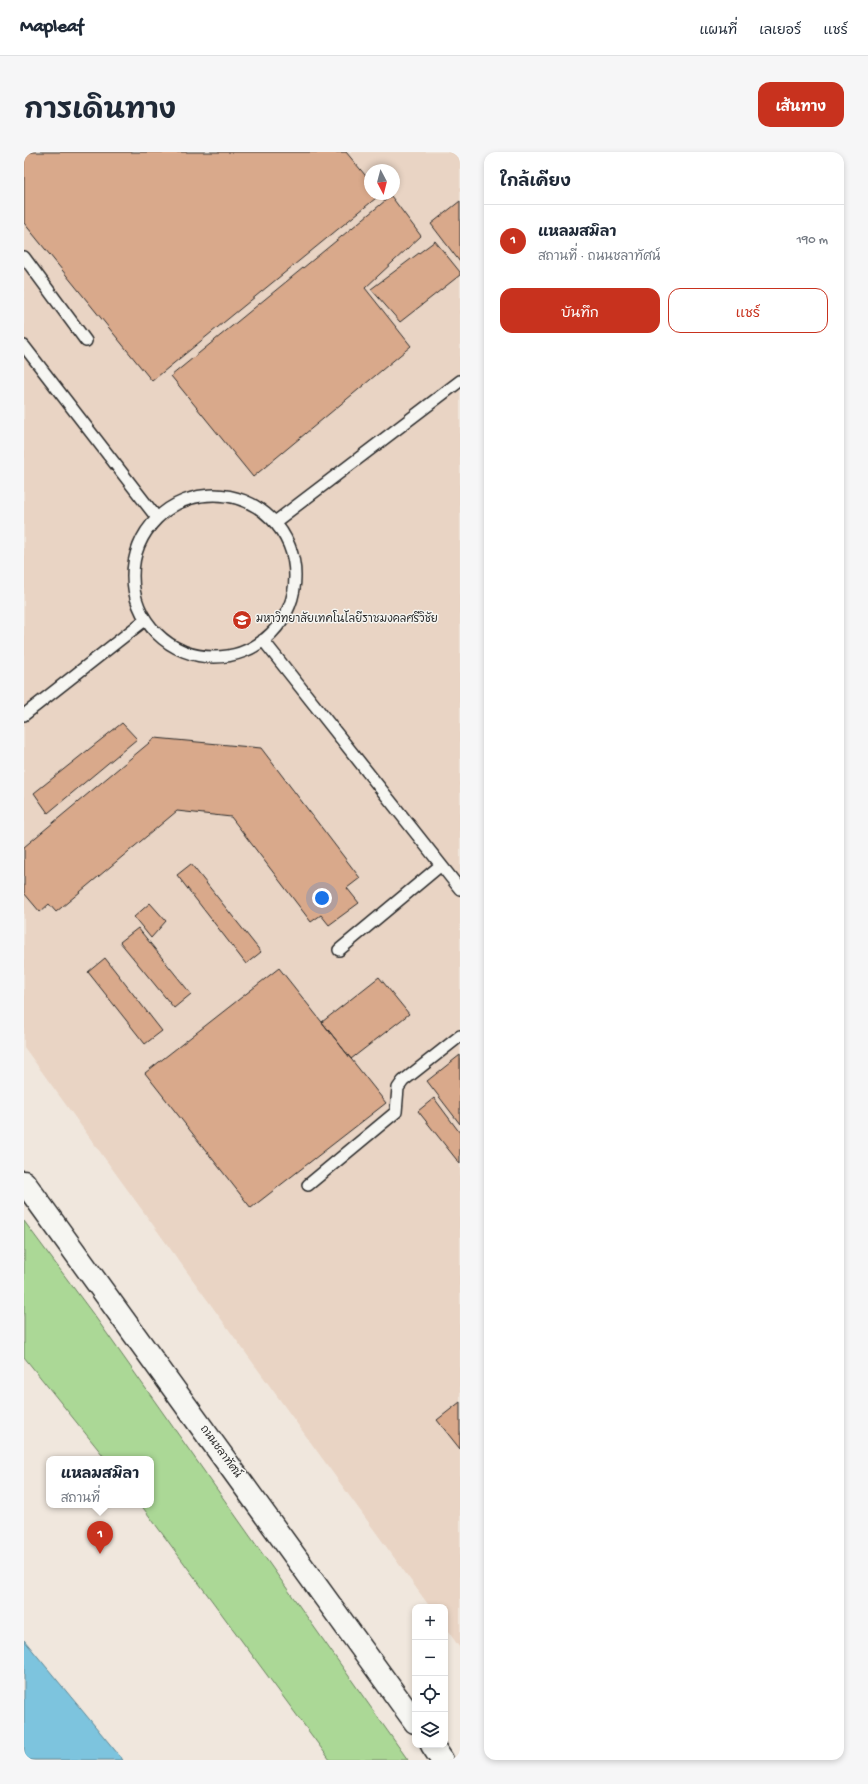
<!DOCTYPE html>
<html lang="th">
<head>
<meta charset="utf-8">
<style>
  body { margin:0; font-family:"Gochi Hand","Playpen Sans Thai",sans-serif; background:#f6f6f7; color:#1f2937 }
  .controls { position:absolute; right:12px; bottom:12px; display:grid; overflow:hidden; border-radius:8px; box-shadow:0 2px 6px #0003 }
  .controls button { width:36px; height:36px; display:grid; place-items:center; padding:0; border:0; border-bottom:1px solid #e0e1e3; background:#fff; color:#1f2937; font:20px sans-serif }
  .compass { position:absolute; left:340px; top:12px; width:36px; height:36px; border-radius:50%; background:#fff; box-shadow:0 2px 6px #0003; rotate:173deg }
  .you { position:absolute; left:298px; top:746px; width:14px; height:14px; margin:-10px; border:3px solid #fff; border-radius:50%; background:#1a73e8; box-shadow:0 0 0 6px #1a73e833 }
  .badge { display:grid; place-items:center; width:26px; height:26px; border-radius:50%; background:#c8321e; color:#fff; font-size:13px; font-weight:700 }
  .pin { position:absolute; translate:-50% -33px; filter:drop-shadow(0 1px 2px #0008) }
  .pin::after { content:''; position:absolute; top:21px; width:14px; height:12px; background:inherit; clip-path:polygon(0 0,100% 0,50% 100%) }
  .popup { position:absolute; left:22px; top:1304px; width:108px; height:52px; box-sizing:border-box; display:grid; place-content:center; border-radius:8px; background:#fff; filter:drop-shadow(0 1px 3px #0005); font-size:13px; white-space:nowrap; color:#747a83 }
  .popup b { font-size:15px; color:#1f2937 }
  .popup::after { content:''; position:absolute; left:50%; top:100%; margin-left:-8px; border:8px solid transparent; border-top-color:#fff }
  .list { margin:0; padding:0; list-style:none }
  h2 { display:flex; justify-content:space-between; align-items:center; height:52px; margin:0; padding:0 16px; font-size:17px }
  h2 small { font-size:13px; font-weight:400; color:#747a83 }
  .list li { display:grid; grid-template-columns:26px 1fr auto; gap:12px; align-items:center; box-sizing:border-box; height:72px; padding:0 16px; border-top:1px solid #e0e1e3 }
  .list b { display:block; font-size:15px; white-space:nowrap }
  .list p { margin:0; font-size:13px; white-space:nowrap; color:#747a83 }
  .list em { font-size:13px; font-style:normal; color:#747a83 }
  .actions { display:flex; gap:8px; padding:12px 16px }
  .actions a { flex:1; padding:9px 0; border:1px solid #c8321e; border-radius:12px; text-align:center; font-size:14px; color:#c8321e }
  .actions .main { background:#c8321e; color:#fff }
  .icon { flex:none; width:22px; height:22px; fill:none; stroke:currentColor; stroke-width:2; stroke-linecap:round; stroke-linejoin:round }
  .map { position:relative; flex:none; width:436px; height:1608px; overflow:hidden; border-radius:12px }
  header { display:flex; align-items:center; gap:24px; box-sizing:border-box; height:56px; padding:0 20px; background:#fff; border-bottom:1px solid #e0e1e3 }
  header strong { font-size:19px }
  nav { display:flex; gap:22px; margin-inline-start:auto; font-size:14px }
  .intro { display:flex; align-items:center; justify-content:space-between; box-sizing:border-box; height:96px; padding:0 24px }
  h1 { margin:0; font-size:28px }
  .button { padding:10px 18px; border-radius:12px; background:#c8321e; color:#fff; font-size:14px; font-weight:700 }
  main { display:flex; gap:24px; padding:0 24px }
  aside { flex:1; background:#fff; border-radius:12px; box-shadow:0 2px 6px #0003 }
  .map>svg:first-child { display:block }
  .built { fill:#e9d4c4; fill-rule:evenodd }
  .green { fill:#abd896; stroke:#6b8260 }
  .water { fill:#7dc4de; stroke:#5c8796 }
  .building { fill:#d9a98b; stroke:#2b2b2b }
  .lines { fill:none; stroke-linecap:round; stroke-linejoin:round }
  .service-casing { stroke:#2b2b2b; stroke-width:14 }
  .secondary-casing { stroke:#2b2b2b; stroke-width:25 }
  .service { stroke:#f6f6f2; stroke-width:11 }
  .secondary { stroke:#f6f6f2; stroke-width:22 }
  .labels { text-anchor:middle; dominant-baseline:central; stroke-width:3; stroke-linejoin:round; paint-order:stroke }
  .poi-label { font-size:11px; fill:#2b2b2b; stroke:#f6f6f2; text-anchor:start }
  .street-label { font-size:11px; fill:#2b2b2b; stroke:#f6f6f2 }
</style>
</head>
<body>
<header>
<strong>Mapleaf</strong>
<nav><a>แผนที่</a><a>เลเยอร์</a><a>แชร์</a></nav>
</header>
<div class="intro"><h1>การเดินทาง</h1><a class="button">เส้นทาง</a></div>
<main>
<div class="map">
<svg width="436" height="1608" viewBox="0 0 436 1608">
  <rect width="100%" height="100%" fill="#f0e7dd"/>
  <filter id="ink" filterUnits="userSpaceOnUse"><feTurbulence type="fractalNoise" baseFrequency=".025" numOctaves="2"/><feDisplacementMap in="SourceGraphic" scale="8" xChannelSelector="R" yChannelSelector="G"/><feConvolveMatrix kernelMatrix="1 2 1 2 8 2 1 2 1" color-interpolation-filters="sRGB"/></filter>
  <g filter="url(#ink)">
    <path class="built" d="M0 0H436V1496L421 1475V1455H406L0 895ZM346 18H370V42H346Z"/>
    <path class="green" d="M0 1069 72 1166 384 1608H306L117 1353H127V1307H82L0 1205Z"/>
    <path class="water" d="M0 1488 99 1608H0Z"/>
    <path class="building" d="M0 0H322L346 29V42H357L128 229 0 71Z
      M367 44 397 84 341 136 387 194 229 325 147 224Z
      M436 49V110L407 72Z
      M411 89 436 120V123L376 170 347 137Z
      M98 571 113 587 24 661 10 641Z
      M131 586 237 596 336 726 323 736 335 751 305 773 297 763 287 770 207 665 153 659 32 760 25 752 16 760 0 741V695Z
      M167 712 237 800 222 812 153 723Z
      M126 751 142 769 127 786 110 765Z
      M114 776 167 842 150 856 96 790Z
      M81 806 138 879 121 892 64 820Z
      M255 816 362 951 227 1056 121 921Z
      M355 825 385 862 327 907 298 870Z
      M436 903V972L403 929Z
      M410 946 436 981V1012L394 959Z
      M436 1250V1297L413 1268Z"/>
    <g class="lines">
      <defs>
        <path id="service" d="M0 105 62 189
          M0 194 133 366
          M109 424a81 81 0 1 1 162 0a81 81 0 1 1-162 0Z
          M251 370 436 229
          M239 488 436 737
          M0 563 121 468
          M315 798 417 713
          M284 1033 372 960 374 936 379 929 436 884"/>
        <path id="secondary" d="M0 1030 391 1570
          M408 1593 418 1608"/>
      </defs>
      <use href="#service" class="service-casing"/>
      <use href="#secondary" class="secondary-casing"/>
      <use href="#service" class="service"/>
      <use href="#secondary" class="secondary"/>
    </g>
  </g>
  <defs>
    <symbol id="university-disc" viewBox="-11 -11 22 22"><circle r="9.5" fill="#c8321e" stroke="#f6f6f2"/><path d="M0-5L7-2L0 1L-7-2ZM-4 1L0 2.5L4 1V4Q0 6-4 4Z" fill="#fff"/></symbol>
  </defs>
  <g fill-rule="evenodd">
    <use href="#university-disc" x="207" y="457" width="22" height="22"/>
  </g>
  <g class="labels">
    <g class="poi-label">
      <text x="232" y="468">มหาวิทยาลัยเทคโนโลยีราชมงคลศรีวิชัย</text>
    </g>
    <g class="street-label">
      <text transform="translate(196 1300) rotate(54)">ถนนชลาทัศน์</text>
    </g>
  </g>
</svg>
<div class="controls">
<button>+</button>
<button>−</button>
<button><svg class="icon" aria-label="locate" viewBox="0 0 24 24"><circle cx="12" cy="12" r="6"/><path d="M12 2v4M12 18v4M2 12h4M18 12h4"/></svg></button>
<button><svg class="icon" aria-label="layers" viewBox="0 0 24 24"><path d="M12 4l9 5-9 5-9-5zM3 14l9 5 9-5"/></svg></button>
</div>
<svg class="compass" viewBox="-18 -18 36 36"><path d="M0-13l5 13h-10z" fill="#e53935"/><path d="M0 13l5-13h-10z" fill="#747a83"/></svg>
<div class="you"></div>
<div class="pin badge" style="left:76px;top:1402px">1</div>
<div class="popup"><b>แหลมสมิลา</b>สถานที่</div>
</div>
<aside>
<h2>ใกล้เคียง<small></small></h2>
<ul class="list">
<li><span class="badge">1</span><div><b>แหลมสมิลา</b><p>สถานที่ · ถนนชลาทัศน์</p></div><em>190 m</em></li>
</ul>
<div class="actions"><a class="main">บันทึก</a><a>แชร์</a></div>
</aside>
</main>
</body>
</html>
